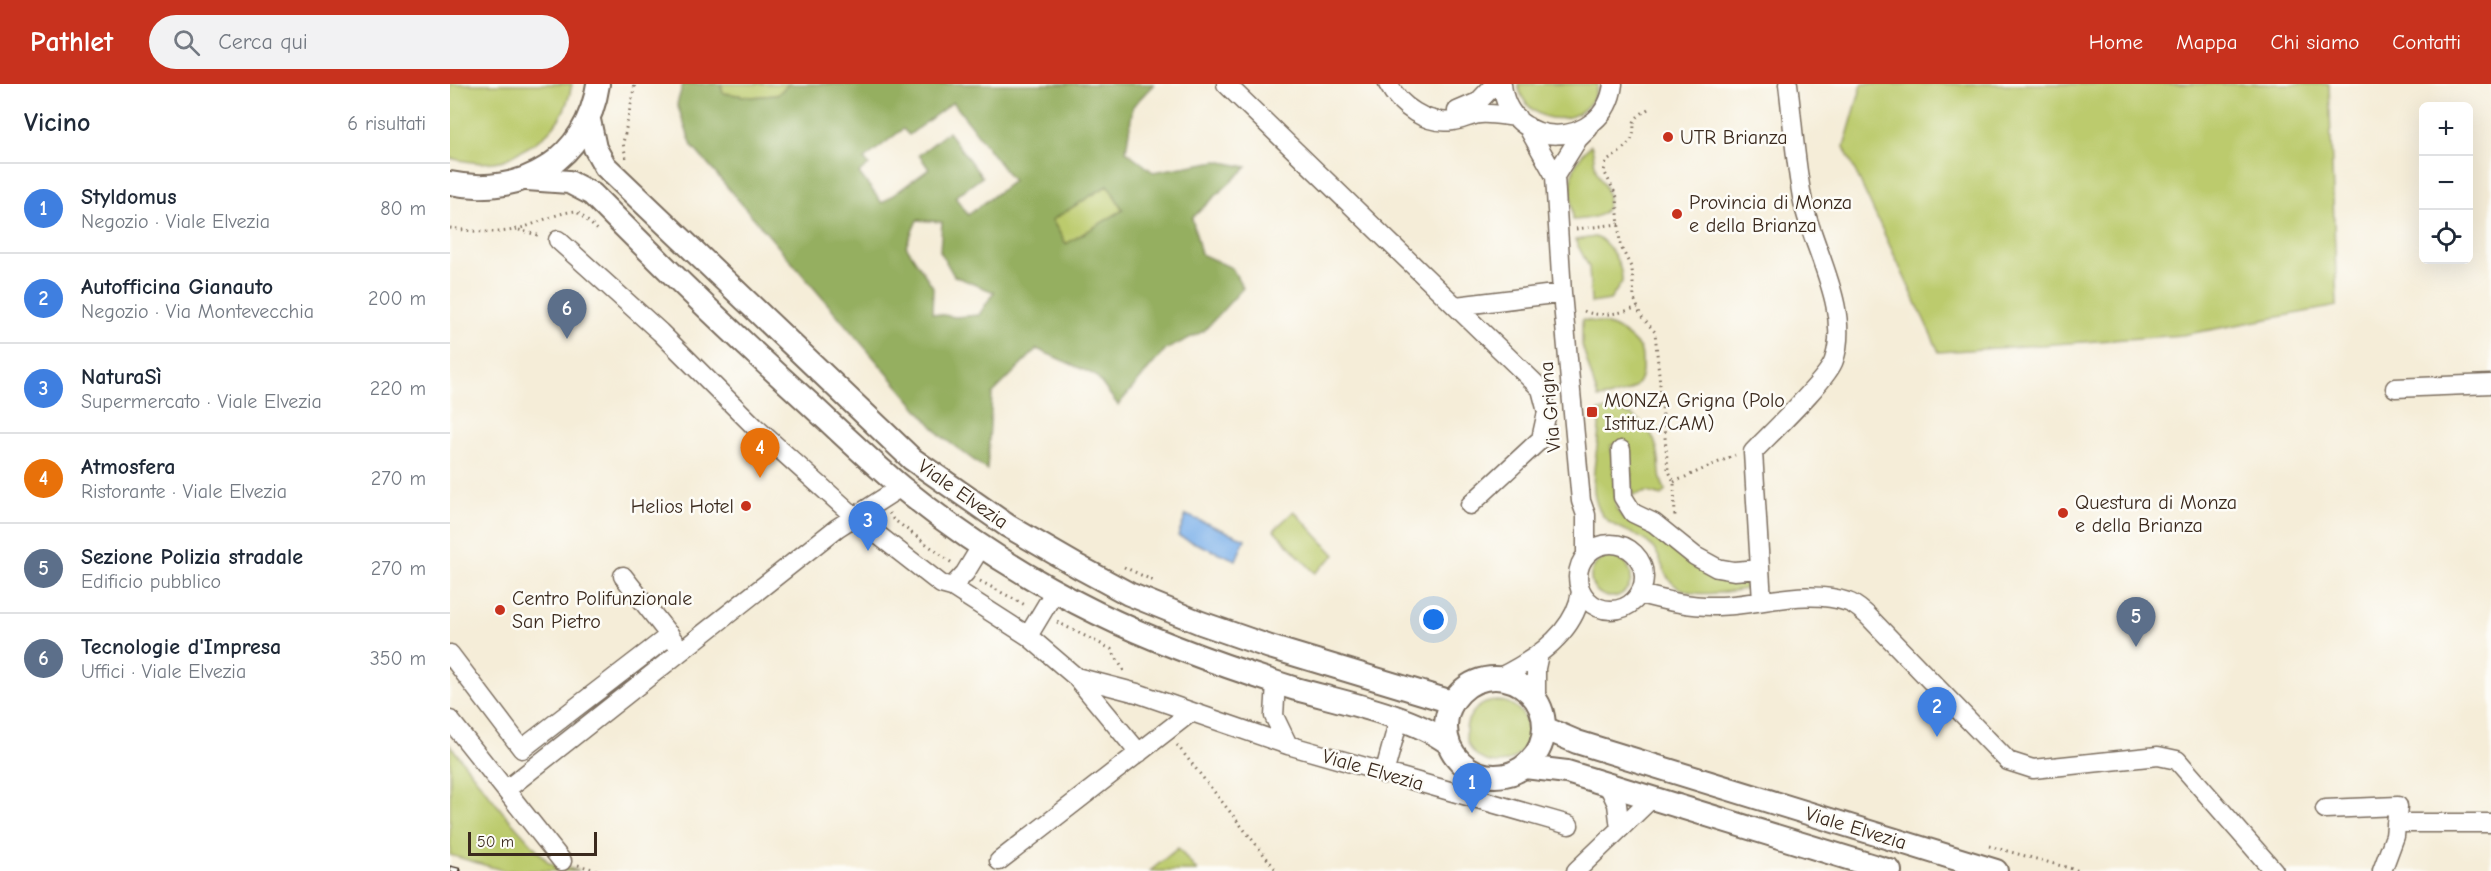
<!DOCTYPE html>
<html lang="it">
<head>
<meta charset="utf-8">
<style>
  body { margin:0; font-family:"Comic Neue",sans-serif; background:#f2f2f3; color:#1f2937 }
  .controls { position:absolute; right:18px; top:18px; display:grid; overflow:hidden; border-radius:9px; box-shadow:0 6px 24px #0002 }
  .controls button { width:54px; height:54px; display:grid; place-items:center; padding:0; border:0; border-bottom:2px solid #e0e1e3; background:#fff; color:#1f2937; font:30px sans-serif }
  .scale { position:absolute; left:18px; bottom:15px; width:129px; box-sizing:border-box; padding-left:6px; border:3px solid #3b2a1e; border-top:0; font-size:16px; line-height:21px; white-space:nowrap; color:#3b2a1e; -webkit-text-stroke:4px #fdfcf7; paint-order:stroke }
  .you { position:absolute; left:984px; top:536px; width:21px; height:21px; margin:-15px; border:4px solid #fff; border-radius:50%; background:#1a73e8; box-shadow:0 0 0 9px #1a73e833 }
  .badge { display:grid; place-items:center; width:39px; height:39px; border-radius:50%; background:#c8321e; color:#fff; font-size:20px; font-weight:700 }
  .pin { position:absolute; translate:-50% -50px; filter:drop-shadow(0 2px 3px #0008) }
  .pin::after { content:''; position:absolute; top:32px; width:21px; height:18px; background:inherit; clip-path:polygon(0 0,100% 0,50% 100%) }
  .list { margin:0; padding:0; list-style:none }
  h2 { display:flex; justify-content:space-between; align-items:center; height:78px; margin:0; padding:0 24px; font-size:26px }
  h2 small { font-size:20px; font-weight:400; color:#747a83 }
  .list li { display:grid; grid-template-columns:39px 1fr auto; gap:18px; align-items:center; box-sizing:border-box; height:90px; padding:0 24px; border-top:2px solid #e0e1e3 }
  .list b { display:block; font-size:22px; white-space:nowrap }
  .list p { margin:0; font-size:20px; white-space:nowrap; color:#747a83 }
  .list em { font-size:20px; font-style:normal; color:#747a83 }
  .icon { flex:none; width:33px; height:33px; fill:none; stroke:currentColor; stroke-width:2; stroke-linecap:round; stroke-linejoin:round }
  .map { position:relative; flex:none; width:2041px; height:787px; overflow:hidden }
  header { display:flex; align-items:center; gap:36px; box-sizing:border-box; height:84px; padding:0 30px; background:#c8321e; color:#fff }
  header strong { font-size:28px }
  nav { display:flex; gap:33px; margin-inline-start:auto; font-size:21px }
  .search { width:420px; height:54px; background:#f2f2f3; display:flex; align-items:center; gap:15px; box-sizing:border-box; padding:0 21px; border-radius:33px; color:#747a83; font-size:22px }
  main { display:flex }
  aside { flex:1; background:#fff }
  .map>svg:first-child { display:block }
  .green { fill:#bccb6d; stroke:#7c7a46; stroke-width:1.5 }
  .forest { fill:#95af60; stroke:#686c3f; stroke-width:1.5; fill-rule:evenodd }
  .water { fill:#7db1ea; stroke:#5c6e84; stroke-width:1.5 }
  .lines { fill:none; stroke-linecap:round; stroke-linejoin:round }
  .minor-casing { stroke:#7c6e5f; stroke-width:21 }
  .major-casing { stroke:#7c6e5f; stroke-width:26 }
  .path { stroke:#7c6e5f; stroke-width:3; stroke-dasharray:1.5 4.5; stroke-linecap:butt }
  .minor { stroke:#fff; stroke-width:18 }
  .major { stroke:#fff; stroke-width:22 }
  .rail-casing { stroke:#3b2a1e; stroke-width:7 }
  .rail { stroke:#fdfcf7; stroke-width:4.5; stroke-dasharray:14; stroke-linecap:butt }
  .poi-dot { fill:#c8321e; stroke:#fdfcf7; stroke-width:2 }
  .labels { text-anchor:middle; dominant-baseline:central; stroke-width:5; stroke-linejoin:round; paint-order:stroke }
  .poi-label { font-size:20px; fill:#3b2a1e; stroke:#fdfcf7; text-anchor:start }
  .street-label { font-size:20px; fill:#3b2a1e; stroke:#fdfcf7 }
</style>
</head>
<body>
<header>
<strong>Pathlet</strong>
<div class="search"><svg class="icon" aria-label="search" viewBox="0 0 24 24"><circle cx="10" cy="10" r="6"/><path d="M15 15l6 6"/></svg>Cerca qui</div>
<nav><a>Home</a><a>Mappa</a><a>Chi siamo</a><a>Contatti</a></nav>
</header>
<main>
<aside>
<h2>Vicino<small>6 risultati</small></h2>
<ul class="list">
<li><span class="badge" style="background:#3f7fe0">1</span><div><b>Styldomus</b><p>Negozio · Viale Elvezia</p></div><em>80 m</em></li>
<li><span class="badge" style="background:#3f7fe0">2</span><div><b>Autofficina Gianauto</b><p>Negozio · Via Montevecchia</p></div><em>200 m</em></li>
<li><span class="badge" style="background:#3f7fe0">3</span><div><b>NaturaSì</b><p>Supermercato · Viale Elvezia</p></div><em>220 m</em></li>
<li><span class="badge" style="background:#e8710a">4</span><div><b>Atmosfera</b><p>Ristorante · Viale Elvezia</p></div><em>270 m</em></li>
<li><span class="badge" style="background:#5c6f8a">5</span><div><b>Sezione Polizia stradale</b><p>Edificio pubblico</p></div><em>270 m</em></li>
<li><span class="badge" style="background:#5c6f8a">6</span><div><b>Tecnologie d'Impresa</b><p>Uffici · Viale Elvezia</p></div><em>350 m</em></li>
</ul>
</aside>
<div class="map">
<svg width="2041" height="787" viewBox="0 0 2041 787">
  <rect width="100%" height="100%" fill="#fdfcf7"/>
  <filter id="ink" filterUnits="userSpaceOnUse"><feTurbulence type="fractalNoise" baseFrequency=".0167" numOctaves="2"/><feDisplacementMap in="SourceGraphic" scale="12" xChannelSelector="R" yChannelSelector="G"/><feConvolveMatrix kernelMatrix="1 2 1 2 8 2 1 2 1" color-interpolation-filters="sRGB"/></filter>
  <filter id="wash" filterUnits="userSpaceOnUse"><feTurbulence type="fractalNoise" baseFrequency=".008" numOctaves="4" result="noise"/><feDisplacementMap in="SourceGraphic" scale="24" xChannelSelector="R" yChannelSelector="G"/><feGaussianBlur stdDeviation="1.35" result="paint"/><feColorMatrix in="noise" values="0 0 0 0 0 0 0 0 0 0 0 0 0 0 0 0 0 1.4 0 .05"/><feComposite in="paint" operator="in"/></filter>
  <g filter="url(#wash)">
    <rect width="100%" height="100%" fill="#f5edd8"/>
    <path class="green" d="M0 0H122C116 35 98 54 67 69 62 72 56 76 50 77 34 81 16 78 0 74Z
      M271 0H339L327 11 301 13 273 9Z
      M1068 0H1148C1140 46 1076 46 1068 0Z
      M1412 0H1879L1887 222 1733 251 1489 268 1394 63Z
      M1141 61C1145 70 1143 79 1147 88 1149 94 1154 99 1156 105 1165 133 1143 135 1123 136 1121 105 1115 84 1141 61Z
      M658 101 673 126 617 161 601 136Z
      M1145 153C1160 157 1173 183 1172 198L1160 216 1141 219 1139 183 1125 156Z
      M1132 236C1157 238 1173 245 1189 263 1193 269 1192 275 1192 282 1194 308 1169 312 1148 314L1132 261Z
      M1158 326C1187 326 1206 347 1209 375 1210 387 1209 396 1216 407L1212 412 1197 408 1183 411 1178 360 1161 361 1166 424C1171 435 1181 438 1191 443 1216 455 1234 479 1259 492 1270 497 1285 492 1295 498L1296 505C1278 507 1254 513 1237 507 1207 497 1217 474 1198 459 1177 441 1153 448 1145 414 1139 385 1152 357 1149 327Z
      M844 427 885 471 865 489 824 446Z
      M1141 493a20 20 0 1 1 40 0a20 20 0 1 1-40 0Z
      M1016 648a31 31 0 1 1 62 0a31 31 0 1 1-62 0Z
      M0 661 52 727 99 779 129 787H55L0 771Z
      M728 764 747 787H700Z"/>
    <path class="forest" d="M233 0H271L273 9 301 13 327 11 339 0H704L683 22 676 67 703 88 767 77 797 83 742 134 751 170 782 184 793 204 754 247 715 266 668 321 645 291 587 265 542 310 537 386 491 352 242 62 227 20ZM503 18 563 97 518 131 505 113 532 93 498 48 469 71 479 85 432 119 409 89 419 81 414 75 453 45 459 51ZM658 101 673 126 616 160 602 136ZM467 136 492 138 490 167 504 192 544 208 529 231 505 233 482 229 483 203 456 162Z"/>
    <path class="water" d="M736 431 795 455 786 476 728 452Z"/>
  </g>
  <g filter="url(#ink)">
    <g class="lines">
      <defs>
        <path id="minor" d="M776 0 1091 305 1097 328 1091 355 1020 421
          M938 0C950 22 976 41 1003 37 1012 36 1020 31 1030 30 1042 29 1055 32 1067 33
          M1052 0C1058 68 1155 67 1163 0
          M1007 27 1028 18 1045 0
          M1077 42 1105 92 1112 209 1131 417 1136 431V471
          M1105 92 1128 55 1139 44
          M108 156 210 248 305 343 405 433 491 500 502 503 578 552 626 593 689 669
          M1006 222 1112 209
          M1945 304 2041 300
          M1171 366 1173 413 1183 429 1204 439 1245 472 1267 484 1284 487 1310 485
          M1128 493a33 33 0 1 1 66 0a33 33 0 1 1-66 0Z
          M173 492 227 561
          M502 503 515 489 532 461
          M1190 510C1217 517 1241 523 1268 522 1310 521 1357 504 1398 518 1405 520 1411 526 1417 531L1558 677 1583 685 1708 672 1727 676 1824 787
          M1312 517 1303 368C1319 351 1379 294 1384 276 1401 226 1363 165 1353 118 1345 79 1343 39 1338 0
          M578 552 605 507
          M0 570 72 665 220 551
          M626 593 687 609 838 661 1119 741
          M1048 594C1083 577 1125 549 1131 508
          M826 598 824 632 838 661
          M1086 615V584L1089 570
          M0 636 112 777
          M934 690 949 635
          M1158 701 1167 720 1170 745
          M57 705 387 444 451 403
          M1875 725 1948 722 1945 752 1932 787
          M1946 739H2041
          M549 777 740 629
          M1126 787 1202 714"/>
        <path id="major" d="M139 36 145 64 155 82 462 375 558 442 629 483 679 510 751 539 820 563 1002 618
          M77 95 119 98 142 110C212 181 284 251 359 319 389 347 419 376 451 403 510 451 578 495 647 529 710 560 779 584 846 605 892 618 959 631 997 658
          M0 99C72 114 137 75 148 0
          M996 643a49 49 0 1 1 98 0a49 49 0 1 1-98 0Z
          M1094 644 1127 658 1546 787
          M1075 683 1117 688 1440 787"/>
      </defs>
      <use href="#minor" class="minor-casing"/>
      <use href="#major" class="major-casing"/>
      <path class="path" d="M1198 25C1175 40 1189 39 1181 56 1176 65 1164 72 1156 78L1154 87 1167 113 1170 161 1182 185 1184 214 1191 232 1205 248 1218 385 1224 398 1225 434
        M176 74 173 59 185 0
        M0 144C21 147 46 151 67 145 88 140 104 129 126 127L149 147
        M1126 145 1169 140
        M69 146 91 152
        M1134 227C1150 234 1172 229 1188 223
        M1224 398 1285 371
        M439 429 443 435 502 479
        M674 483 706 498
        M530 497 577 522
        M607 538 661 565 674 587
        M1008 599 1032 589
        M727 661 827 787
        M1539 762 1630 787
        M128 781 150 787"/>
      <use href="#minor" class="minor"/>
      <use href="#major" class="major"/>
      <defs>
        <path id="rail" d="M0 785 8 787"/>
      </defs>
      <use href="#rail" class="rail-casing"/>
      <use href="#rail" class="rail"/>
    </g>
  </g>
  <g class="poi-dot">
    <circle cx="1218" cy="53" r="6"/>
    <circle cx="1227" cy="130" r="6"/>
    <rect x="1136" y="322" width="12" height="12" rx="3"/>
    <circle cx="296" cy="422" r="6"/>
    <circle cx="1613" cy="429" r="6"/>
    <circle cx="50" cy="526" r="6"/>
  </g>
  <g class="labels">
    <g class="poi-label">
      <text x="1230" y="53">UTR Brianza</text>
      <text x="1239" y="118">Provincia di Monza<tspan x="1239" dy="23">e della Brianza</tspan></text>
      <text x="1154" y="316">MONZA Grigna (Polo<tspan x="1154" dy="23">Istituz./CAM)</tspan></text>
      <text x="1625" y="418">Questura di Monza<tspan x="1625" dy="23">e della Brianza</tspan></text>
      <text x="284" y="422" text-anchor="end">Helios Hotel</text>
      <text x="62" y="514">Centro Polifunzionale<tspan x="62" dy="23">San Pietro</tspan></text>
    </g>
    <g class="street-label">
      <text transform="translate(1100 323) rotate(-95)">Via Grigna</text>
      <text transform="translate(513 410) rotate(35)">Viale Elvezia</text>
      <text transform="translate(923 686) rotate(16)">Viale Elvezia</text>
      <text transform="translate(1406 744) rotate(17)">Viale Elvezia</text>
    </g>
  </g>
</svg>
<div class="controls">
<button>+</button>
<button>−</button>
<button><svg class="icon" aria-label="locate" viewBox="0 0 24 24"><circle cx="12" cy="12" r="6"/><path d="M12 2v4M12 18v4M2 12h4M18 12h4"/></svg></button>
</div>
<div class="scale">50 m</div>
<div class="you"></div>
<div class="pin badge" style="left:1022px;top:729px;background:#3f7fe0">1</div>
<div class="pin badge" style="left:1487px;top:653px;background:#3f7fe0">2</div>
<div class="pin badge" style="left:418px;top:467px;background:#3f7fe0">3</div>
<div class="pin badge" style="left:310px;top:394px;background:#e8710a">4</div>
<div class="pin badge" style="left:1686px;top:563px;background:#5c6f8a">5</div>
<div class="pin badge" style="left:117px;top:255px;background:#5c6f8a">6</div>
</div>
</main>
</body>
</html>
